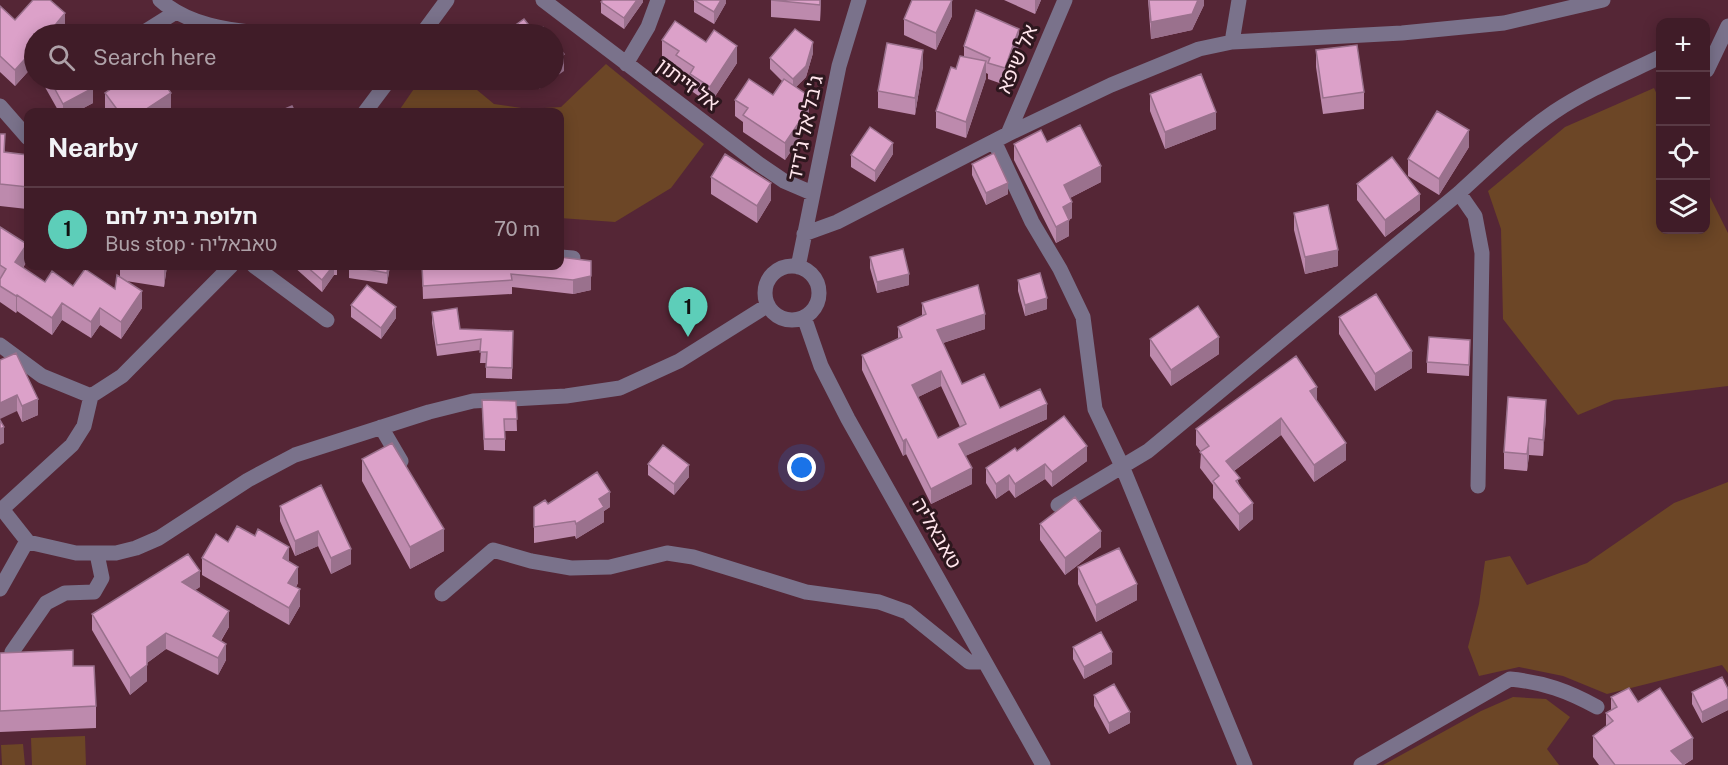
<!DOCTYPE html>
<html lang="en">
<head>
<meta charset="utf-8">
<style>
  body { margin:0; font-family:"Public Sans","Noto Sans Hebrew",sans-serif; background:#472530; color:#f1f3f6 }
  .controls { position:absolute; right:18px; top:18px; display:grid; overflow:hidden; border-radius:12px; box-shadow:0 3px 15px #0003 }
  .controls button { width:54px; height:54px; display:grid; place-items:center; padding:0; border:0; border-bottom:2px solid #593a45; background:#401c28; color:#f1f3f6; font:30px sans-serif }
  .you { position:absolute; left:802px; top:468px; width:21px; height:21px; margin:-15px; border:4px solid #fff; border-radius:50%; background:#1a73e8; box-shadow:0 0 0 9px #1a73e833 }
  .badge { display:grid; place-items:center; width:39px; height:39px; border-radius:50%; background:#5dceb9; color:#111; font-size:20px; font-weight:700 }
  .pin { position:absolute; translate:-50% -50px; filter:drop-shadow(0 2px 3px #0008) }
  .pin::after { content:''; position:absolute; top:32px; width:21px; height:18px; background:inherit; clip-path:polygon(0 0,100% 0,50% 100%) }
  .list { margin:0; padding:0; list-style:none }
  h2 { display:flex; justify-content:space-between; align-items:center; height:78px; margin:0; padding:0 24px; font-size:26px }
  h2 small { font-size:20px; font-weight:400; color:#aea1a8 }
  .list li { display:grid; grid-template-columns:39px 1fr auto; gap:18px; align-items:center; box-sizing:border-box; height:84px; padding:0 24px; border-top:2px solid #593a45 }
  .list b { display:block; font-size:22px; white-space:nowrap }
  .list p { margin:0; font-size:20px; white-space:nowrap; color:#aea1a8 }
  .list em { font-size:20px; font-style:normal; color:#aea1a8 }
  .icon { flex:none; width:33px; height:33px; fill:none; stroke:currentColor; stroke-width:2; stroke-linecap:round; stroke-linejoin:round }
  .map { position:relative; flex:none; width:1728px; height:765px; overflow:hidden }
  .search { position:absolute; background:#401c28; box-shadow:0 3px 15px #0003; left:24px; top:24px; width:540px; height:66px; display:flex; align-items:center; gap:15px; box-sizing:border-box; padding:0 21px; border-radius:33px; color:#aea1a8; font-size:22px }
  .panel { position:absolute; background:#401c28; box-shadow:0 3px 15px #0003; left:24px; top:108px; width:540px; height:162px; border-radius:12px }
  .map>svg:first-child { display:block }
  .grass { fill:#6c4626 }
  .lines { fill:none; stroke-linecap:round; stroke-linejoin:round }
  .minor { stroke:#7a728b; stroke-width:15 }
  .wall { fill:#bd8aad; fill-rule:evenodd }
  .shaded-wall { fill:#9a718d }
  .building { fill:#dca1c9; stroke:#9a718d; stroke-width:1.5; fill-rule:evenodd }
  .labels { text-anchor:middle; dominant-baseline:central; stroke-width:6; stroke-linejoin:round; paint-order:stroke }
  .street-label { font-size:20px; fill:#ffe5ec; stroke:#2d171e }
</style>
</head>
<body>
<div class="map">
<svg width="1728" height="765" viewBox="0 0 1728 765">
  <rect width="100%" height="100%" fill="#552636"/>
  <path class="grass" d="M606 64 704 144 671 188 615 222 560 218V112H398L420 80H465L494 104 528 109 561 107Z
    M1654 88 1660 101V230H1706V189L1728 233V386L1614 400 1578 415 1503 319 1501 229 1488 191 1565 127Z
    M1728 482V673L1722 665 1607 694 1563 676 1519 667 1479 676 1468 647 1479 604 1485 561 1510 556 1527 585 1587 563 1674 503Z
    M1513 697 1546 699 1570 717 1547 749 1559 765H1383L1481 711Z
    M85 736 86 765H32L31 738Z
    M23 744 25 765H2L1 745Z"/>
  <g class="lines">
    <path class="minor" d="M160 0C189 26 229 30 266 34
      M543 0 759 164 784 181 812 193
      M141 34 176 12
      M331 34H339
      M422 34 447 0
      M1232 42 1239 0
      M626 64 648 27 658 0
      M1707 70 1728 26
      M0 106 28 138
      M365 112 389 80
      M1008 134 1065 0
      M994 141 1032 222 1060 269 1083 317 1095 409 1122 466 1245 765
      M1459 193 1475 216 1482 253 1478 486
      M804 234 837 222 1008 134 1111 85 1199 49 1232 42 1402 33 1504 23 1603 0
      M560 257 573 258
      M254 266 327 320
      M765 293a27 27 0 1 1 54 0a27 27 0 1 1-54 0Z
      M798 267 839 66 859 0
      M804 317 821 366 848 419 1043 765
      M0 345 42 376 91 396
      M91 396 122 376 231 266
      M381 427 401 461
      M1058 505 1148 451 1459 193C1490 165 1519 136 1554 112 1587 90 1625 74 1660 57
      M2 509 28 542 76 553H116L136 548 159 538 248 480 295 455 429 412 473 401 566 396 620 388 679 361 768 305
      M0 511 72 445 84 426 91 396
      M0 589 27 541
      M442 594 493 550 531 561 571 568 610 567 667 553 693 557 806 592 879 602 907 612 969 662H984
      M12 652 46 603 65 593 94 592 102 578 97 554
      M1361 765 1510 679C1543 682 1568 691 1597 707"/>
  </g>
  <path class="wall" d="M643 0V2L624 29 601 13V2Z
    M694 0H726V3L714 24 694 12Z
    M771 0H821L820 21 771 17Z
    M952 0V16L936 50 904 35V19Z
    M1004 0H1041L1035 14Z
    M1148 0H1204V5L1192 30 1151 39Z
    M0 6 15 20 65 29 60 34H34V66V65L15 86 0 72Z
    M662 40 737 63 710 104 690 90V81L676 72V65L662 56Z
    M964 46H1019L1005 85 988 79V74L986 73V78L966 138 936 128V111L956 69 964 57Z
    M1316 50 1364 92V109L1323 114 1316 67Z
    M813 53 806 77 796 87 809 112 806 116V129L785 160 743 132V122L735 116V100L773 95 782 81 770 69V58Z
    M923 66 915 115 878 108V91Z
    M41 80H89L93 103 76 112H59Z
    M507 80H522L512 87Z
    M531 80H552L539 89Z
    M105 93 171 110 166 112H107L105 109Z
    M1150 94 1216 129 1165 149 1150 111Z
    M0 134 5 152 28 155V239H26L27 209 0 206Z
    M1047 142 1101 182 1070 198 1072 218 1069 220V236L1056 243 1014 160V144Z
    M1469 147 1439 195 1408 176V159Z
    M893 154 875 182 851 167V155Z
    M972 164 1008 194 986 205 972 175Z
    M711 177 771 200 757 223 711 194Z
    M1357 184 1420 210 1385 237 1357 200Z
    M1294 213 1338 266 1305 274 1294 230Z
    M0 227 27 261 23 268 45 282 73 286 115 289 120 276V266H167L164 287 126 281 142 308 121 339 100 325 91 338 62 320 52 335 17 311 16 313 0 302Z
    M870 257 909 285 877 293 870 268Z
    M293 266H337V275H334L322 292Z
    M349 266H390L387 284 349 278Z
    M422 266H560L591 290 573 294 512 287V294L423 299Z
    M1018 280 1047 309 1025 316 1018 291Z
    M922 303 985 329 943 343 962 384 1000 408 1047 419 965 456 972 484 931 504 906 454 903 456 862 370V355L898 339V327L922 316ZM941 386 960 427 938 438 918 397Z
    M351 305 396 318 381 339 351 317Z
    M432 312 460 329 513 342 512 379 486 378V363H480L481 350 437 356 432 323Z
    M1339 317 1412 368 1375 391 1339 334Z
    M1150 339 1219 354 1171 386 1150 356Z
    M1470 351 1469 376 1427 373V362Z
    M0 360 38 415 22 422 17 411Z
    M482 400 516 401 517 431H505V451L484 450Z
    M1317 402 1346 460 1314 482 1281 435 1234 471 1253 519 1239 531 1213 498V485L1200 468 1201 452 1196 445V429Z
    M1546 416 1543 456 1529 455 1527 471 1504 469V452Z
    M1017 451 1087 461 1052 487 1045 479 1015 498 1009 490 996 499 986 483V468Z
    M362 459 444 551 410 569 362 481Z
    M648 464 689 477 674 495 648 475Z
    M321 485 351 564 331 574 318 546 295 556 280 521V506Z
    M548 504 610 507 604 511V522L576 539 575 536 534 543V507Z
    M1040 524 1101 547 1065 575 1040 540Z
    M255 536 289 562 298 583 296 587 300 606 289 625 202 575V558L228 542Z
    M1078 567 1137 600 1096 622 1078 584Z
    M200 587 195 590 229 627 221 641 226 660 218 675 166 649 147 663V681L130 695 92 630V614Z
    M1073 647 1112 664 1084 679 1073 659Z
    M0 653 73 666 96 706V728L0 732Z
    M1728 689V710L1702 723 1692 704V692Z
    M1094 695 1130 723 1109 734 1094 706Z
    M1611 697 1638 702 1693 759 1684 765H1599L1593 757V736L1606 726V713L1611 710Z"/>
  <path class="shaded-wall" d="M637 0H643V2L624 29V18Z
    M721 0H726V3L714 24V12Z
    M820 0H821L820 21Z
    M952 0V16L936 50V33Z
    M1035 0H1041L1035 14Z
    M1198 0H1204V5L1192 30 1151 39V22Z
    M65 13V29L60 34H51V30Z
    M1019 29V46L1005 85V68Z
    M813 42V53L806 77 793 90V79Z
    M737 46V63L710 104V87Z
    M34 49V65L15 86V70Z
    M923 50V66L915 115V98Z
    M564 54V71L554 78V62Z
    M986 61V78L966 138V122Z
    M512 80H522L512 87Z
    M539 80H552L539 89Z
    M93 88V103L76 112H63V104Z
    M171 93V110L166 112H142Z
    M809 96V112L806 116V129L785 160V143L800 108Z
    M1216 112V129L1165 149V132Z
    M1469 130V147L1439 195V179Z
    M893 143V154L875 182V171Z
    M1101 166V182L1064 201V185Z
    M771 183V200L757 223V206Z
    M1008 183V194L986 205V193Z
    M1420 194V210L1385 237V220Z
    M1072 202V218L1063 223V207Z
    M1069 220V236L1056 243V227Z
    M27 244V261L15 279V262Z
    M1338 250V266L1305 274V257Z
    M591 261V290L573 294V280Z
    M164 266H167L164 287Z
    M333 266H334V275L322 292V280Z
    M388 266H390L387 284V273Z
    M909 274V285L877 293V282Z
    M142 291V308L121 339V322Z
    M17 295V311L16 313V296Z
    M1047 298V309L1025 316V305Z
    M62 303V320L52 335V318Z
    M396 307V318L381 339V328Z
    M100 308V325L91 338V322Z
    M985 314V329L937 345V330Z
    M1219 337V354L1171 386V370Z
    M1412 351V368L1375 391V374Z
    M941 371V386L912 400V385Z
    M1317 387V403L1310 391Z
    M17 395V411L0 419V403Z
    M38 399V415L22 422V406Z
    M1546 400V416L1543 456V440Z
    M1047 404V419L959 459V444Z
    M1281 418V435L1226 477V461Z
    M4 427V443L0 445V429Z
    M1529 438V455L1527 471V454Z
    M906 439V454L903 456V441Z
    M1346 443V460L1314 482V465Z
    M1087 446V461L1052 487V472Z
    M1045 464V479L1015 498V484Z
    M689 465V477L674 495V484Z
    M972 468V484L931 504V489Z
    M1009 475V490L996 499V484Z
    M610 492V507L604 511V522L576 539V524L599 499Z
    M1253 503V519L1239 531V514Z
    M444 529V551L410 569V547Z
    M318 531V546L295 556V541Z
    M1101 531V547L1065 575V558Z
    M289 547V564L283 558Z
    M351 549V564L331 574V558Z
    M298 567V583L288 600V583Z
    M200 571V587L182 598V582Z
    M1137 584V600L1096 622V605Z
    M300 589V606L289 625V608Z
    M229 611V627L213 653V636Z
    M166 633V649L147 663V647Z
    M226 644V660L218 675V658Z
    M1112 652V664L1084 679V667Z
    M147 665V681L130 695V678Z
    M1728 699V710L1702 723V712Z
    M1130 712V723L1109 734V723Z
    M1693 738V759L1683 765 1671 751Z"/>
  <path class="building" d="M33 0H50L65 13 51 30 53 34H34V51V49L15 70 0 56V6L15 20Z
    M603 0H637L624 18 601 2Z
    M694 0H721L714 12Z
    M771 0H820V5Z
    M912 0H952L936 33 904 19Z
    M1149 0H1198L1192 14 1151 22Z
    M976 10 1019 29 1005 68 988 63 990 58 964 46Z
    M524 19 535 33 543 27 549 34H503Z
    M675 21 706 42 714 30 737 46 710 87 690 74 694 67 676 55 679 51 662 40Z
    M795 29 813 42 806 66 793 79 770 58Z
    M554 41 564 54 554 62Z
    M887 43 923 50 915 98 878 91Z
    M1357 45 1364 92 1323 98 1316 50Z
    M960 56 986 61 966 122 936 111 951 67 956 69Z
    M1201 74 1216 112 1165 132 1150 94Z
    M749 79 773 95 784 79 809 96 800 108 806 112 785 143 743 115 748 108 735 100Z
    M50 80H89L93 88 63 104Z
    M124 80H162L171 93 142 112H119L105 93Z
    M292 106 295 112H278Z
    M1437 111 1469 130 1439 179 1408 159Z
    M1080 125 1101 166 1064 185 1072 202 1063 207 1069 220 1056 227 1014 144 1041 130 1047 142Z
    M870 127 893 143 875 171 851 155Z
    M0 134H5L4 152 28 155V187L0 184Z
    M994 153 1008 183 986 193 972 164Z
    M725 154 771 183 757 206 711 177Z
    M1392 157 1420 194 1385 220 1357 184Z
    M28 192V218L26 217Z
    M1328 205 1338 250 1305 257 1294 213Z
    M0 227 27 244 15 262 45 282 52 271 73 286 85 269 115 289 117 275 142 291 121 322 100 308 91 322 62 303 52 318 17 295 16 296 0 286V279L6 269 0 265Z
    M903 249 909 274 877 282 870 257Z
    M560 257 591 261V276L573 280 511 274 512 280 423 286 422 266H560Z
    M306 266H333L322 280Z
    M349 266H388L387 273Z
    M1040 273 1047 298 1025 305 1018 280Z
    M367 285 396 307 381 328 351 305Z
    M978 285 985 314 937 330 962 384 984 374 1000 408 1040 389 1047 404 959 444 972 468 931 489 906 439 903 441 862 355 902 337 898 327 926 314 922 303ZM941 371 966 424 938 438 912 385Z
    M1376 294 1412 351 1375 374 1339 317Z
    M1198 306 1219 337 1171 370 1150 339Z
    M457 308 460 329 513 331 512 368 486 367 487 352H480L481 339 437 345 432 312Z
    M1429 337 1470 340 1469 365 1427 362Z
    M16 353 38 399 22 406 17 395 0 403V360Z
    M1296 356 1317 387 1310 391 1346 443 1314 465 1281 418 1226 461 1240 478 1236 481 1253 503 1239 514 1213 481 1219 476 1200 452 1209 446 1196 429Z
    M1508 397 1546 400 1543 440 1529 438 1527 454 1504 452Z
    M482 400 516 401 517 419H504L505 439H484Z
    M1064 416 1087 446 1052 472 1045 464 1015 484 1009 475 996 484 986 468 1015 448 1017 451Z
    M0 420 4 427 0 429Z
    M392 443 444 529 410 547 362 459Z
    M663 445 689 465 674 484 648 464Z
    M597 472 610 492 599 499 604 507 576 524 575 521 534 527V507L545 500 548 504Z
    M321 485 351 549 331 558 318 531 295 541 280 506Z
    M1075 497 1101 531 1065 558 1040 524Z
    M237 526 255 536 258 529 289 547 283 558 298 567 288 583 300 589 289 608 202 558 216 534 228 542Z
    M1119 548 1137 584 1096 605 1078 567Z
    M188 554 200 571 182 582 229 611 213 636 226 644 218 658 166 633 147 647V665L130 678 92 614Z
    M1101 632 1112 652 1084 667 1073 647Z
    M73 650V666H94L96 706 0 711V653Z
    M1722 677 1728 689V699L1702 712 1692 692Z
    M1114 684 1130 712 1109 723 1094 695Z
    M1629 688 1638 702 1660 688 1693 738 1671 751 1684 765H1615L1593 736 1613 721 1606 713 1617 707 1611 697Z"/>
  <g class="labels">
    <g class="street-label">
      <text transform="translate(1017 59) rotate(-67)">אל שיפא</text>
      <text transform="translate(688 84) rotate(37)">אל זייתון</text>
      <text transform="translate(805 128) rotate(-78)">ג'בל אל ג'דיד</text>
      <text transform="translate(937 533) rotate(60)">טאבאליה</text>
    </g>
  </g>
</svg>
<div class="controls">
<button>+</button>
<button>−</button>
<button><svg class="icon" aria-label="locate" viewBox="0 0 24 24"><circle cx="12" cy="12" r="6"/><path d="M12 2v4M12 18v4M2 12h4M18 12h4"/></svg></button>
<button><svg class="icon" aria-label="layers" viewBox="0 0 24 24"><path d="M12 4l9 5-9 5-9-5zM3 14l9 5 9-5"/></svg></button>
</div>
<div class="you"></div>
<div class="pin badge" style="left:688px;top:337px">1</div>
<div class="search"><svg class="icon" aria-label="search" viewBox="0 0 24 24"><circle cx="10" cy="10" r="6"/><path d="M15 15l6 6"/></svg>Search here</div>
<section class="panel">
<h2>Nearby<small></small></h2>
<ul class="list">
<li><span class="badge">1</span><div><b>חלופת בית לחם</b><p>Bus stop · טאבאליה</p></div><em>70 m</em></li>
</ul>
</section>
</div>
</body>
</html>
